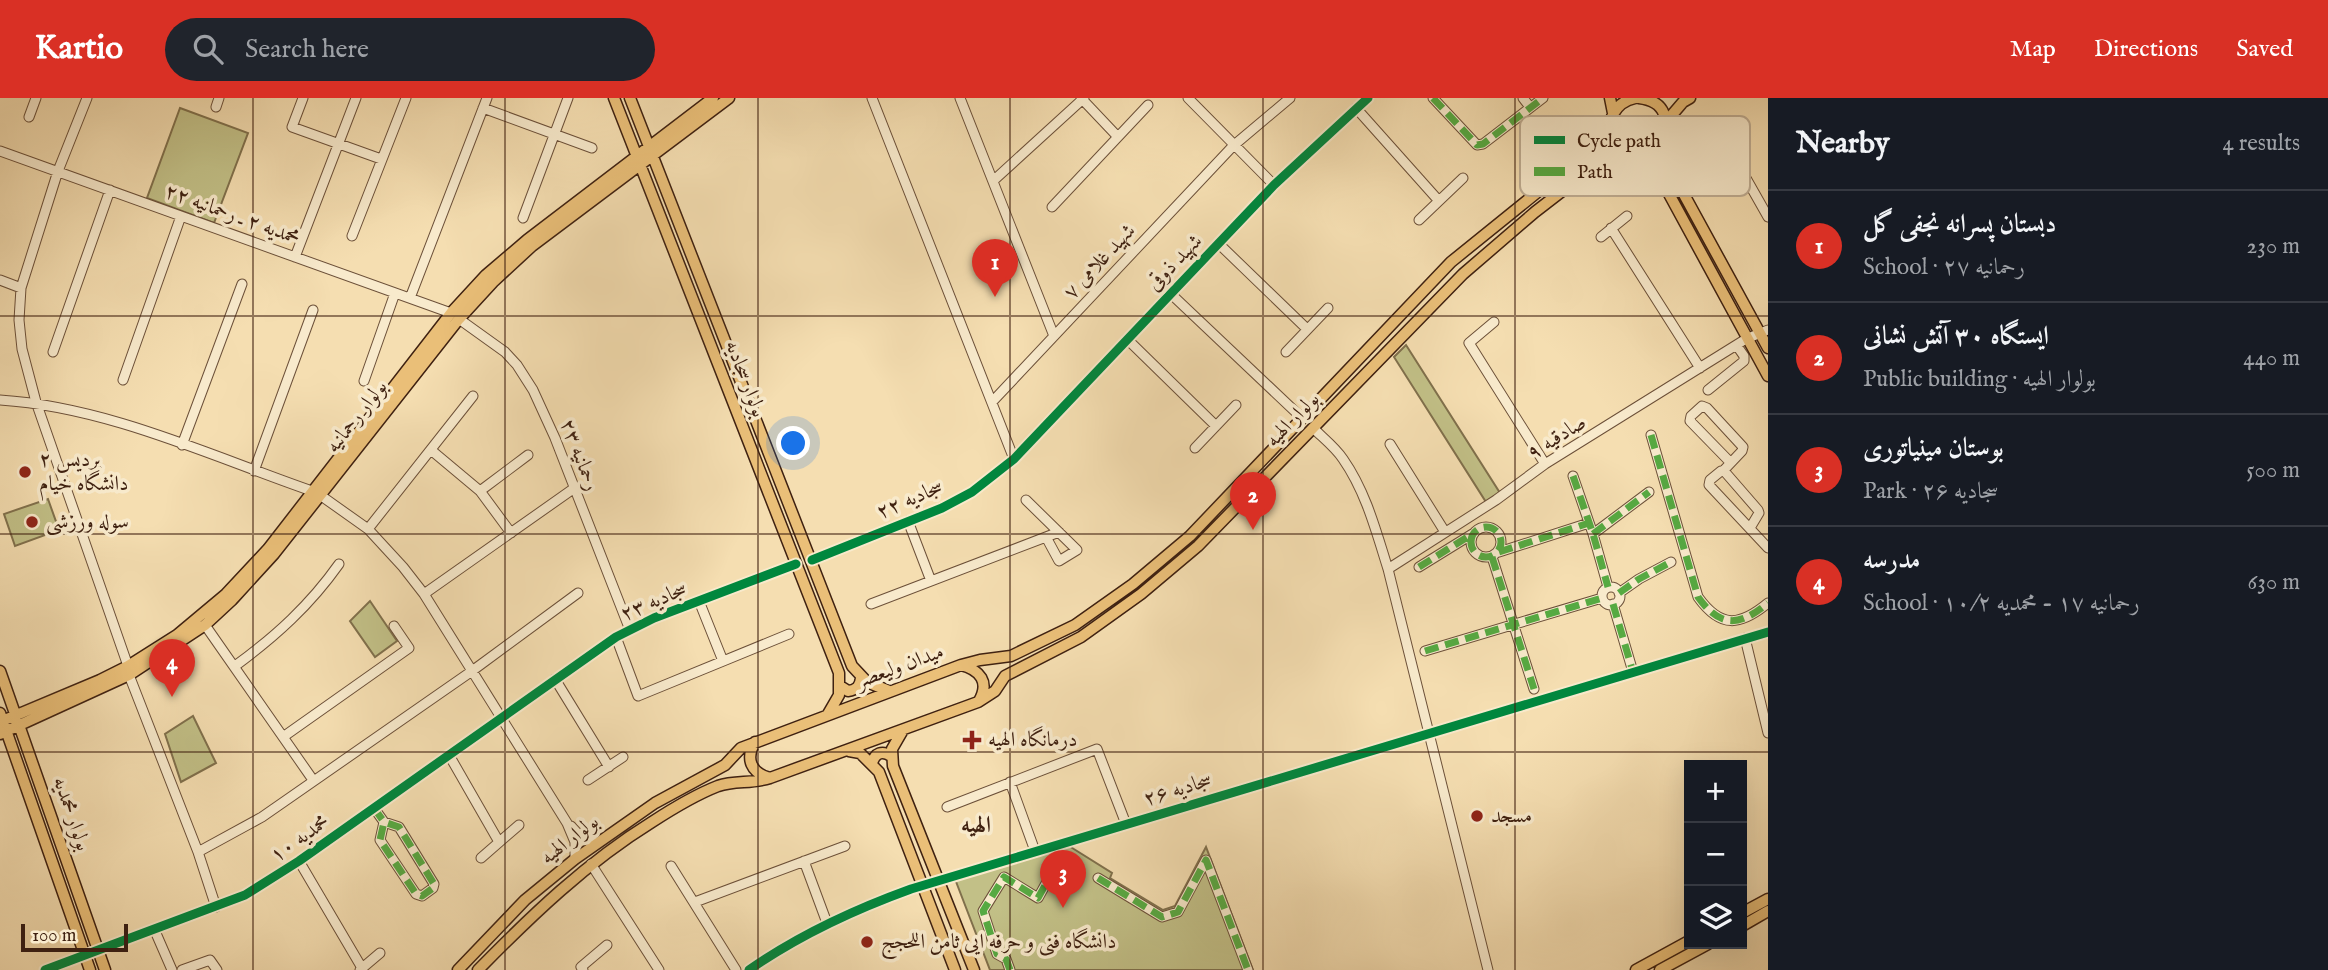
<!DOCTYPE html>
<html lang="en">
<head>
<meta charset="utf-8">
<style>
  body { margin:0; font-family:"IM FELL English",Amiri,serif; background:#20242c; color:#f1f3f6 }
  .controls { position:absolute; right:21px; bottom:21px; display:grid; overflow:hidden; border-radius:0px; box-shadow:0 7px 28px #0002 }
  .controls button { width:63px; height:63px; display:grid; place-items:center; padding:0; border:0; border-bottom:2px solid #363941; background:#171b24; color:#f1f3f6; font:35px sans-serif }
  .scale { position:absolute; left:21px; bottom:18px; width:107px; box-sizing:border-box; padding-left:7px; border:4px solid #3f2111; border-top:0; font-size:19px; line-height:24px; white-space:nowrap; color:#3f2111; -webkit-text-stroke:5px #f8eacc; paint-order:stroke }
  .you { position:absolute; left:794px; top:346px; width:24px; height:24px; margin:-18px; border:5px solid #fff; border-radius:50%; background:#1a73e8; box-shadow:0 0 0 10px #1a73e833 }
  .badge { display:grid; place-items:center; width:46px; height:46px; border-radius:50%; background:#d93025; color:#fff; font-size:23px; font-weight:700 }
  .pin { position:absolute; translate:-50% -58px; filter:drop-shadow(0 2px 4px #0008) }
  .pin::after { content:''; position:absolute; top:37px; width:24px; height:21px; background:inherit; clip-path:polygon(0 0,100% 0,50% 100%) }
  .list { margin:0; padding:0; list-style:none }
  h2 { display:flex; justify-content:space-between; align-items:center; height:91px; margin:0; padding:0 28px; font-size:30px }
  h2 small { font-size:23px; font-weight:400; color:#9ea1a6 }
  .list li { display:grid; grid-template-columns:46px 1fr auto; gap:21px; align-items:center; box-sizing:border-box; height:112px; padding:0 28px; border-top:2px solid #363941 }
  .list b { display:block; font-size:26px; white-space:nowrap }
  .list p { margin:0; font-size:23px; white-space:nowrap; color:#9ea1a6 }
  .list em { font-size:23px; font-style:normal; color:#9ea1a6 }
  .icon { flex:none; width:38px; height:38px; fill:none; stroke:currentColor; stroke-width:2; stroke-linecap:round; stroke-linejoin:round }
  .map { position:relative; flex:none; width:1768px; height:872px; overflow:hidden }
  header { display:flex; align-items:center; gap:42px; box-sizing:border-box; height:98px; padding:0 35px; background:#d93025; color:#fff }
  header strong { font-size:33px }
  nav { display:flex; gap:38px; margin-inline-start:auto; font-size:24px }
  .search { width:490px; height:63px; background:#20242c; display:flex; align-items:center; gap:18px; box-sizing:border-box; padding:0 24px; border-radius:38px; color:#9ea1a6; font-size:26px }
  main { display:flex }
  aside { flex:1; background:#171b24 }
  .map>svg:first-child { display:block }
  .green { fill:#c2c087; stroke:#80704c; stroke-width:2 }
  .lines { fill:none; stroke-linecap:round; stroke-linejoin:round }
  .minor-casing { stroke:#6c5039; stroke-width:11 }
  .major-casing { stroke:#3f2111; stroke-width:13 }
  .minor { stroke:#f8eacc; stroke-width:9 }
  .major { stroke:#eabf78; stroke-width:10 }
  .quiet { stroke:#56aa42; stroke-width:7; stroke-dasharray:14 7; stroke-linecap:butt }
  .cycleway-casing { stroke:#f8eacc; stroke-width:13 }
  .cycleway { stroke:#00873e; stroke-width:9 }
  .grid { fill:none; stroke:#3f2111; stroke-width:2; stroke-opacity:0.55 }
  .poi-dot { fill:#8f2418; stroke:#f8eacc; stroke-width:2.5 }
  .labels { text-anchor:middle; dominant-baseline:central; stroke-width:7; stroke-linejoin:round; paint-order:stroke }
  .street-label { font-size:21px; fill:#3f2111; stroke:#f8eacc }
  .poi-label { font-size:21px; fill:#3f2111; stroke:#f8eacc; text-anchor:start }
  .neighbourhood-label { font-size:23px; font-weight:bold; fill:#3f2111; stroke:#f8eacc }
  .key { fill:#f8eacc; stroke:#c0ae94; stroke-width:2 }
  .key-label { font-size:19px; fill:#3f2111 }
</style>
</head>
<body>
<header>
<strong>Kartio</strong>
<div class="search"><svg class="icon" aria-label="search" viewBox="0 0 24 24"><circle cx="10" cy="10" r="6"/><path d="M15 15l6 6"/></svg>Search here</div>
<nav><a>Map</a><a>Directions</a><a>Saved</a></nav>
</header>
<main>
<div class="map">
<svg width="1768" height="872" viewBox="0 0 1768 872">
  <rect width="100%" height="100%" fill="#f5deb1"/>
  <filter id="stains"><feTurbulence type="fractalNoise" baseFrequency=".00286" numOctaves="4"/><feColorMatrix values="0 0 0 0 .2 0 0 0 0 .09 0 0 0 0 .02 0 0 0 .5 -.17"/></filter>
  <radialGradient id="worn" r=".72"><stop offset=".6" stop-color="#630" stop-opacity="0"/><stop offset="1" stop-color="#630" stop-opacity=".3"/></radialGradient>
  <path class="green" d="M180 10 248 35 214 125 147 100Z
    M1406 247 1500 395 1486 404 1394 259Z
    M48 401 59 432 15 448 4 416Z
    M370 503 397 543 375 559 350 523Z
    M193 618 216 665 181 684 165 636Z
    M1069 748 1112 775 1110 780 1163 812 1175 808 1206 749 1253 872H990L955 781Z"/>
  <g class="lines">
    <defs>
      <path id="minor" d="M87 0 58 73 21 190 19 222 22 251 36 304 128 568
        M303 0 292 29 381 61
        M872 0 1014 361
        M960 0 1054 238
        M1081 0 1118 39
        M1188 0 1274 87
        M1433 0 1477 47 1483 46 1543 0
        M1523 0 1530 9
        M216 9 219 0
        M483 10 592 50
        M1356 10 1439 103
        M29 19 36 0
        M0 53 451 215
        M1734 59 1768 119
        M993 83 1084 0
        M1052 109 1148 7
        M523 120 568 0
        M1419 122 1463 80
        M1611 130 1700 270
        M352 138 406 0
        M1601 139 1627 118
        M1219 146 1307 231
        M295 159 356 0
        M0 182 21 190
        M1170 195 1302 320
        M410 200 487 0
        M459 221 505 254 517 267 533 292 555 340 630 532
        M1494 224 1469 245 1545 366
        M1127 241 1216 328
        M53 254 110 92
        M1286 254 1328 210
        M123 282 181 118
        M364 283 395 195
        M1708 292 1744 263V258L1737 248
        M0 302C108 309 211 358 312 393
        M992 304 1233 48 1290 0
        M1313 330C1323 340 1335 349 1343 361 1366 394 1376 433 1388 471L1488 872
        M1651 337 1698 499C1721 531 1740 528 1768 505
        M1390 346 1445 434
        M182 347 242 186
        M1195 350 1236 307
        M431 352 480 393 511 435
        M254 373 313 212
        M1723 373 1742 353 1743 349 1707 310 1702 308 1691 318 1690 323 1730 364
        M1573 378 1593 436 1608 489
        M480 393 528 357
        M320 397 368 431 403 469 424 496 567 725 575 744V761
        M1026 402 1077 452 1059 463 1046 439
        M908 423 931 483
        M1471 444a15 15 0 1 1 30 0a15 15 0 1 1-30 0Z
        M1750 430 1759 415 1758 412 1725 374 1721 373 1710 382 1709 387 1768 450
        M368 431 473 298
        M1593 436 1649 394
        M1499 454 1589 425
        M1492 459 1534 591
        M812 462 942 410 972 394 1014 361 1274 87 1368 0
        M1419 469 1474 435
        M1388 471 1496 402 1545 366 1746 241 1768 232
        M1602 498a9 9 0 1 1 18 0a9 9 0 1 1-18 0Z
        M1619 495 1639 481 1671 464
        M424 496 573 391
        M699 503 723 563
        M871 506 1059 434
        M1613 506 1633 574
        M205 527 313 682
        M616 539 638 598 789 536
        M1745 540 1768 635
        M1425 553 1602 500
        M235 568C276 538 310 507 339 466
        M129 577 198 754 216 809
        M555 581 609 669
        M283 639 409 550 394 528
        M449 657 499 744
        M588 682 623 659
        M1010 684 1035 753
        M947 709 1097 651 1126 726
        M374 710 384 724 380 742 416 796 422 798 433 790 434 786 399 729 384 724
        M571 728 582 740 597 744
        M198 754 262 719 472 573 578 495
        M481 760 519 727
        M299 763 362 870
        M804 763 827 825
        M591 766 659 872
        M671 768 736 872
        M1098 780 1162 819 1178 814 1206 762 1248 872
        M695 804 845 748
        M155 833 172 872
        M45 872 245 797 299 763 616 539 654 520 796 466
        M182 872 210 862 217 872
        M360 872 380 855
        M583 872 581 869 607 847
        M749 872C799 837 853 812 911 791L1768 534
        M1010 872 1006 861 997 856 983 813 1004 779 1038 800 1048 782"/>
      <path id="major" d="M614 0 839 575V597L828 616
        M630 0 852 568 867 584 889 593
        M1610 0 1613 15
        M1635 0C1616 4 1603 24 1615 42 1644 86 1697 7 1639 0
        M1665 25 1683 4 1690 0
        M1662 39 1669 69 1768 250
        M1640 54 1656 72 1768 278
        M961 567C980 572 990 584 979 603
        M0 573 105 872
        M840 588 848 593C857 592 860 588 861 580
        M0 615 90 872
        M0 624 100 582 128 568 177 537 226 496 268 451 451 215 486 177 527 142 713 0
        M903 632 892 651 893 668 974 872
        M0 636 129 577 205 527 232 502 274 456 459 221 493 184 532 148 729 0
        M755 644C745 661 751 675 770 680
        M849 653 860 655 879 674 955 872
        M872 665C875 655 882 652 891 658
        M1742 815 1768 801
        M1742 828 1768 813
        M458 872 525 802 575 761 655 705 725 667 741 650 961 567 980 562 1011 558 1075 527 1133 486 1190 438 1451 164 1592 50 1611 29
        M478 872C532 817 586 765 652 724 672 711 695 697 718 688 735 682 752 686 770 680L978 604 995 593 1005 578 1081 539 1141 496 1198 448 1463 176 1535 114 1601 63 1626 52
        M1636 872 1689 843
        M1660 872 1708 846"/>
    </defs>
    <use href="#minor" class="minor-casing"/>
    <use href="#major" class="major-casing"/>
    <use href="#minor" class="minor"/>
    <use href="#major" class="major"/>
    <path class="quiet" d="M1433 0 1477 47 1483 46 1543 0
      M1651 337 1698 499C1721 531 1740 528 1768 505
      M1573 378 1593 436 1608 489
      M1471 444a15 15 0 1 1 30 0a15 15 0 1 1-30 0Z
      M1593 436 1649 394
      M1499 454 1589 425
      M1492 459 1534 591
      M1419 469 1474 435
      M1619 495 1639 481 1671 464
      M1613 506 1633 574
      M1425 553 1602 500
      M374 710 384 724 380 742 416 796 422 798 433 790 434 786 399 729 384 724
      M1098 780 1162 819 1178 814 1206 762 1248 872
      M1010 872 1006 861 997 856 983 813 1004 779 1038 800 1048 782"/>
    <defs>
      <path id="cycleway" d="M812 462 942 410 972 394 1014 361 1274 87 1368 0
        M45 872 245 797 299 763 616 539 654 520 796 466
        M749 872C799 837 853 812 911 791L1768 534"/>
    </defs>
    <use href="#cycleway" class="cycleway-casing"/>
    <use href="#cycleway" class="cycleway"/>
  </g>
  <path class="grid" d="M253 0V872M505 0V872M758 0V872M1010 0V872M1263 0V872M1515 0V872M0 218H1768M0 436H1768M0 654H1768"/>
  <g class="poi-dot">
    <circle cx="25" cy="374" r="7"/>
    <circle cx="32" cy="424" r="7"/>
    <path d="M968.5 631.5h7v7h7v7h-7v7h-7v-7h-7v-7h7z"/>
    <circle cx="1477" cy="718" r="7"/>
    <circle cx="867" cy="844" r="7"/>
  </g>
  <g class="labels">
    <g class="street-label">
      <text transform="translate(232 117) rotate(20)">محمدیه ۲ ـ رحمانیه ۲۲</text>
      <text transform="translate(1100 164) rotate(-47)">شهید غلامی ۷</text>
      <text transform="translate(1175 165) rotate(-46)">شهید ذوقی</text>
      <text transform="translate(745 281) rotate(69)">بولوار سجادیه</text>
      <text transform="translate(357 319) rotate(-52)">بولوار رحمانیه</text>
      <text transform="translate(1293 322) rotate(-46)">بولوار الهیه</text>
      <text transform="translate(1557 340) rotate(-32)">صادقیه ۹</text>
      <text transform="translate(579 357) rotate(69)">رحمانیه ۲۳</text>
      <text transform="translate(910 402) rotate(-23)">سجادیه ۲۲</text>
      <text transform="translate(654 504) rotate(-23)">سجادیه ۲۳</text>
      <text transform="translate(900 569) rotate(-20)">میدان ولیعصر</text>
      <text transform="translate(1178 692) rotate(-17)">سجادیه ۲۶</text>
      <text transform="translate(71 716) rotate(71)">بولوار محمدیه</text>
      <text transform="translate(300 741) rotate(-35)">محمدیه ۱۰</text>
      <text transform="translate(570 742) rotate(-38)">بولوار الهیه</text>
    </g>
    <g class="poi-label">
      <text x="39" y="362">پردیس ۲<tspan x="39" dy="24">دانشگاه خیام</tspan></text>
      <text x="46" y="424">سوله ورزشی</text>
      <text x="988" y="642">درمانگاه الهیه</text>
      <text x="1491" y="718">مسجد</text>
      <text x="881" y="844">دانشگاه فنی و حرفه ایی ثامن اللحجج</text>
    </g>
    <g class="neighbourhood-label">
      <text x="976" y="727">الهیه</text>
    </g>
  </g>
  <rect x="1520" y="18" width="230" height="80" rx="10" class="key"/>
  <rect x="1534" y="38" width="31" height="8" fill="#00873e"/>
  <rect x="1534" y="69" width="31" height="9" fill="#56aa42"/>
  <g class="key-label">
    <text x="1577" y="49">Cycle path</text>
    <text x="1577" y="80">Path</text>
  </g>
  <rect width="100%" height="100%" filter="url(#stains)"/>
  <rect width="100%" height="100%" fill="url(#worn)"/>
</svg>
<div class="controls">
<button>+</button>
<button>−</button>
<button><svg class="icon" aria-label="layers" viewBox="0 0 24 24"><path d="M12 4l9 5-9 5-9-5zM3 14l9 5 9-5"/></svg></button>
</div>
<div class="scale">100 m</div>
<div class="you"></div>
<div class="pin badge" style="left:995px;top:199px">1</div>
<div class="pin badge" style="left:1253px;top:432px">2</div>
<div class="pin badge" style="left:1063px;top:810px">3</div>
<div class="pin badge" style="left:172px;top:599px">4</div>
</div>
<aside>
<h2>Nearby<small>4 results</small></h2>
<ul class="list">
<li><span class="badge">1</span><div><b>دبستان پسرانه نجفی گل</b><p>School · رحمانیه ۲۷</p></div><em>230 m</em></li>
<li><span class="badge">2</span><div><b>ایستگاه ۳۰ آتش نشانی</b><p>Public building · بولوار الهیه</p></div><em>440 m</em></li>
<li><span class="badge">3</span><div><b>بوستان مینیاتوری</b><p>Park · سجادیه ۲۶</p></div><em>500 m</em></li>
<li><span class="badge">4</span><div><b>مدرسه</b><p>School · رحمانیه ۱۷ - محمدیه ۱۰/۲</p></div><em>630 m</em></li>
</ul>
</aside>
</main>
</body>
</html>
